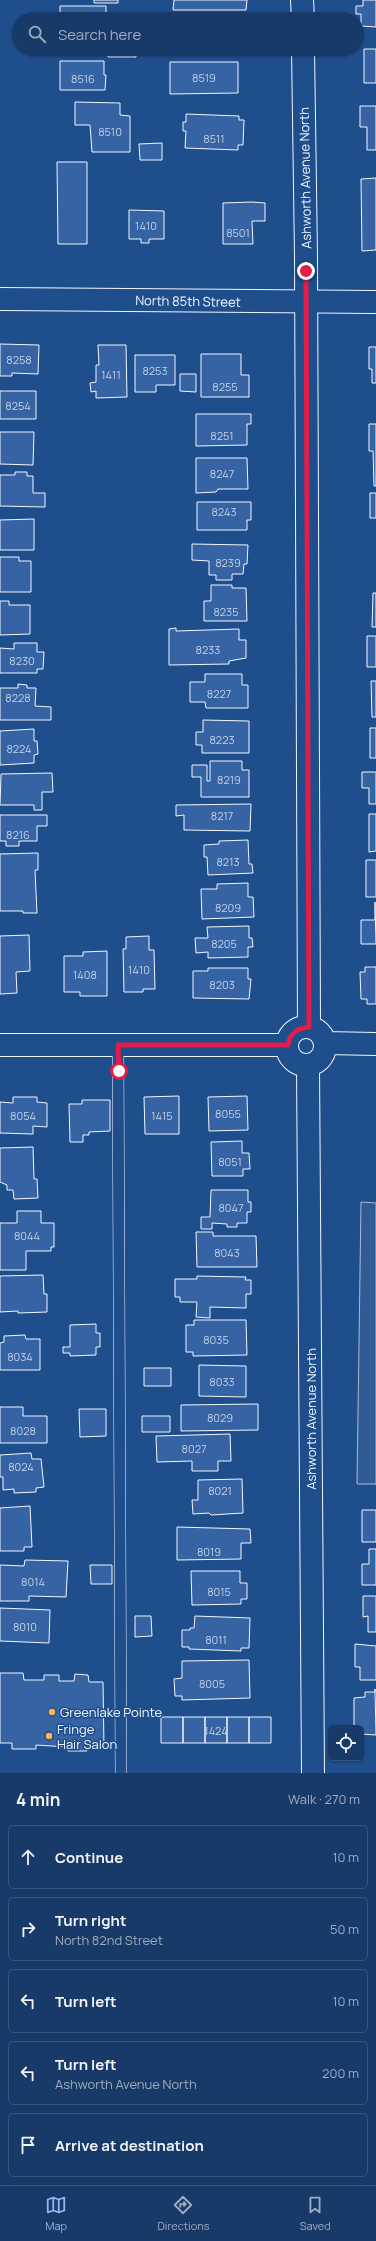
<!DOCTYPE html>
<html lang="en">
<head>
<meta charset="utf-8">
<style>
  body { margin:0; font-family:Manrope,sans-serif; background:#20416f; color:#f1f3f6 }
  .controls { position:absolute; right:12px; bottom:12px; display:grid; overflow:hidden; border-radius:6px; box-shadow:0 1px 3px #0004 }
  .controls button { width:36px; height:36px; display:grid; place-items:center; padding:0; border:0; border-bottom:1px solid #36547d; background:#173a69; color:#f1f3f6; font:20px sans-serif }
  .stop { position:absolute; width:12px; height:12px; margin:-9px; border:3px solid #e11d48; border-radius:50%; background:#fff }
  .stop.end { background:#e11d48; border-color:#fff; box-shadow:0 1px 4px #0008 }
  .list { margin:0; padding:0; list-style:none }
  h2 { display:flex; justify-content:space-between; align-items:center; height:52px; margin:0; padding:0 16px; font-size:17px }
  h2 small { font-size:13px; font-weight:400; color:#9eadc0 }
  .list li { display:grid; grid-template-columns:26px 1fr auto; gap:12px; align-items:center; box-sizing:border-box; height:64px; margin:0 8px 8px; padding:0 8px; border:1px solid #36547d; border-radius:6px }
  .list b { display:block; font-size:15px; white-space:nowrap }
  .list p { margin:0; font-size:13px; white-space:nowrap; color:#9eadc0 }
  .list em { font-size:13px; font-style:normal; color:#9eadc0 }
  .icon { flex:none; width:22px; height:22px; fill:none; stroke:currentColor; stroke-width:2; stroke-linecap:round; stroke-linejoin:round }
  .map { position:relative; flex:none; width:376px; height:1773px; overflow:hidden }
  .search { position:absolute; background:#173a69; box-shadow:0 1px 3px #0004; left:12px; right:12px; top:12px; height:44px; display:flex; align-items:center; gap:10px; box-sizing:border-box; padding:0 14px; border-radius:22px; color:#9eadc0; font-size:15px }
  .sheet { height:412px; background:#173a69 }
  nav { display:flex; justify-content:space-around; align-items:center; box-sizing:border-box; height:56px; border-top:1px solid #36547d; background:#173a69; font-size:11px; color:#9eadc0 }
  nav a { display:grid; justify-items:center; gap:2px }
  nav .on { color:#95b2f1 }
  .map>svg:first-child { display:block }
  .built { fill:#305b95; stroke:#a8bbd7 }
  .building { fill:#3563a3; stroke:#f2f6ff }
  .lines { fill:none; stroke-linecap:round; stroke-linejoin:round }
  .lane-casing { stroke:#f2f6ff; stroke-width:12 }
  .street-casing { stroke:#f2f6ff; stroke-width:24 }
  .secondary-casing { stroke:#f2f6ff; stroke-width:24 }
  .lane { stroke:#1f4e8c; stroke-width:11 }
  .street { stroke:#1f4e8c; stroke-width:22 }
  .secondary { stroke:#1f4e8c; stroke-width:22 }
  .route { stroke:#e11d48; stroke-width:5 }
  .poi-dot { fill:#ffb74d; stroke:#1f4e8c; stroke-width:1.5 }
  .labels { text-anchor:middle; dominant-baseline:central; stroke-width:3; stroke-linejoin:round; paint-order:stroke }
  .number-label { font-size:11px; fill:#c3d1e8 }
  .street-label { font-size:13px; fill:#f2f6ff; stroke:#1f4e8c }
  .poi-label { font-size:13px; fill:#f2f6ff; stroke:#1f4e8c; text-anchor:start }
</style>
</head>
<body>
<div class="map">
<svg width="376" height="1773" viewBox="0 0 376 1773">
  <rect width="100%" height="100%" fill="#1f4e8c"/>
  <path class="built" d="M361 1202 376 1203V1484H357Z"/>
  <path class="building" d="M94 0H118V3H94Z
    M174 0H247L246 10H173Z
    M363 0H376V27L361 26V14H356V6H363Z
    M60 6H106V18L118 19H60Z
    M108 49H136V57H108Z
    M175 49H245V53H175Z
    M364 49H376V83H364Z
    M60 61H104V75H106L105 90H60Z
    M170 62H238V93L170 94Z
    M75 102 120 103V115L130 116V152H92L90 125H75Z
    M360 106H376V150H367V127H360Z
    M186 114 239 116V120H244L243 145H238V150L185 148 186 131H183V122H186Z
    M162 143V160H140L139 144Z
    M57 162H87V244H58Z
    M376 178V250L362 251 361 179Z
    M252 202 265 203V221H252L253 244H223V203Z
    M129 210 164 211V239H149V243H141V239H129Z
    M0 344 39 345 38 374 12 373V376H0Z
    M98 345H126L127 397 96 398V391L91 392 90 383 96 382V365H99Z
    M369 347H376V383H372V369H369Z
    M201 354H241V375H249V397H201Z
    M135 355H175V385H156V392H135Z
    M180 374H196V392L180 391Z
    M0 391H36V419H0Z
    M196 414H251V424H247V445L196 446Z
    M369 424H376V486H374L373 451H369Z
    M0 432H34L33 465 0 464Z
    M196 458H247L248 489H218L216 492 196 493Z
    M15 472H27V476H33V493H45V507L0 506V475H15Z
    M370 493H376V518H370Z
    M197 502H251V520H247V530H197Z
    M34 519V550H0V520Z
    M192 544 248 545 247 564H244L243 574H232V580H216V575H209V561L192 560Z
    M0 557H19V561H31V592H0Z
    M211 585H232V588H246L247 621H204V601H211Z
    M373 593H376V627H372Z
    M0 601H9V605H30V634L0 635Z
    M176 628V631L239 629V640H246V658L229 661V664L169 665V629Z
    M367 636H376V667H367Z
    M14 643H37V652H44L43 669H37V673H0V648L14 649Z
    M205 674H242V685H248V708H206L205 702H190V682H205Z
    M371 681H376V717H372Z
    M18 684 27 685V688H36L35 706 51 707V720H0V688H18Z
    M203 720 249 721V753H202V745H196V732H203Z
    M370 728H376V758H370Z
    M34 729V741H37L38 754 34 755V763L0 765V731Z
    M210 761H242V770H249V797H201V777H192V765H207V781H210Z
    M362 772H376V804H369V788H362Z
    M52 773 53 792H42V810H34V805H0L1 774Z
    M251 804 250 831 184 830V815L176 816V805Z
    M369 814H376V851L369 852Z
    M0 815H47V826H37V841H19V846H6V841H0Z
    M248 840 249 864H252L253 873 208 875 207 857H204V845L219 844V841Z
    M38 853V870H35L37 913H23V911H0V854Z
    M366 860H376V897H366Z
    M248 883V897H253L254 917 202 919 201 889H217V884Z
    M375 902 376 944H361V920H375Z
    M249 926V938H252L253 947H248V957L208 958V952L196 953 195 938H208L207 927Z
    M29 935 30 971 16 972 17 993 0 994V936Z
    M149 936V950H154L155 989H143V992H124L123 949H126V937Z
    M107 951V996H80V992H64V956H83V952Z
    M365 967H376V1004H367V999H361L360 972H365Z
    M208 968H248V979H251L249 999 193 998V971H208Z
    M179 1096V1134H145L144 1097Z
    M247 1096 248 1130 209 1131 208 1097Z
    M13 1097H37V1102L47 1103V1127L33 1126V1134L0 1133V1102L13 1103Z
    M82 1100H110V1131L89 1132V1135H83V1142H70L69 1104H82Z
    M242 1141V1153H249L250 1169H243V1176H212L211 1142Z
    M33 1147 34 1179H37L38 1198 14 1199 13 1190H7V1185L0 1182V1148Z
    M211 1190H248V1202H251V1212H247V1223H237V1227H227V1224L212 1223V1229H201V1217H210Z
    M17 1211H41V1223H54V1247H51V1251H26V1270H0V1223H17Z
    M196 1232H213V1236H256L257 1267H197Z
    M43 1275 44 1294H47V1312L18 1313V1311L0 1312V1276Z
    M197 1276 246 1277 245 1280H251V1294H246V1308L210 1307V1318L196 1317 197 1302H180V1297H175V1279H197Z
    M194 1320H246L247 1355 193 1356V1352H186V1325H194Z
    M96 1324V1333H100V1347H96V1355L70 1356V1353H63V1347H70V1325Z
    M25 1335 26 1339H40V1370H0V1343L4 1342V1336Z
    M199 1365 246 1366V1397L199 1396Z
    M144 1368H171V1386H144Z
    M258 1404V1430L181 1431V1405Z
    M0 1407H23V1416H47V1443H0Z
    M79 1409H106V1436L80 1437Z
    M142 1416H170V1432H142Z
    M230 1434 231 1461H218V1471H192V1461L157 1462 156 1436Z
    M31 1453 32 1459H41L44 1487 36 1488V1492L14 1493V1489L3 1490V1477H0V1455Z
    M242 1479 243 1513 211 1515 209 1513 193 1514 192 1500H198V1480Z
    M30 1506 32 1547H24V1551H0V1508Z
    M362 1510H376V1542H362Z
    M177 1527 250 1529 251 1543H241V1559L177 1560Z
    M369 1549H376V1585H362V1564H369Z
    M25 1560 68 1561 66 1597 29 1596V1601H0V1565L24 1566Z
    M90 1565H112V1584H91Z
    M191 1571H240V1583H247V1599H241V1604L192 1605Z
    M363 1596H376V1632H368V1616L363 1617Z
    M0 1608 50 1610 49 1643 0 1641Z
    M135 1616H151L152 1636 135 1637Z
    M195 1616 250 1618 249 1648H241V1651L189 1649V1647H182V1630H190V1628H194Z
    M355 1644 376 1646V1680H360V1667H355Z
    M249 1660 250 1698 182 1700V1696H175L174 1679 182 1678V1661Z
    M0 1673H23L24 1680H44V1675H59V1681H74L75 1674 88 1675 89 1682H103L104 1748H87V1751H68V1747L36 1745V1749H12V1743H0Z
    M375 1689 376 1735 361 1734V1728H354V1698L365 1697V1692H375Z
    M161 1717H183V1743H161Z
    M183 1717H205V1743H183Z
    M205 1717H227V1743H205Z
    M227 1717H249V1743H227Z
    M249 1717H271V1743H249Z"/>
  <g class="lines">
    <defs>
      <path id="lane" d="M118 1045 121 1773"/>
      <path id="street" d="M302 0 303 19
        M303 49 306 256 309 1027
        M287 1046a19 19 0 1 1 38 0a19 19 0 1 1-38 0Z
        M325 1043 376 1044
        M0 1045H287
        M308 1065 313 1773"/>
      <path id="secondary" d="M0 299 376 302"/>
    </defs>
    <use href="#lane" class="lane-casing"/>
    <use href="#street" class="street-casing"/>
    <use href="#secondary" class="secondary-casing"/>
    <use href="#lane" class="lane"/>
    <use href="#street" class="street"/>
    <use href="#secondary" class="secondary"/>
  </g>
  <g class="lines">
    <path class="route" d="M119 1071 118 1045H288C290 1033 297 1028 309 1027L306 271"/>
  </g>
  <g class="poi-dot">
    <circle cx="52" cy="1712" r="4"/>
    <circle cx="49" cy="1736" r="4"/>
  </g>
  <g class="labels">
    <g class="number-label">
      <text x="204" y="77">8519</text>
      <text x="83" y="78">8516</text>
      <text x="110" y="131">8510</text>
      <text x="214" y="138">8511</text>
      <text x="146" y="225">1410</text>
      <text x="238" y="232">8501</text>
      <text x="19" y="359">8258</text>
      <text x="155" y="370">8253</text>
      <text x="111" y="374">1411</text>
      <text x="225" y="386">8255</text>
      <text x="18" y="405">8254</text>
      <text x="222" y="435">8251</text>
      <text x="222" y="473">8247</text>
      <text x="224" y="511">8243</text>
      <text x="228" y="562">8239</text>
      <text x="226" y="611">8235</text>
      <text x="208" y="649">8233</text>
      <text x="22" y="660">8230</text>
      <text x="219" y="693">8227</text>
      <text x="18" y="697">8228</text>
      <text x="222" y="739">8223</text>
      <text x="19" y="748">8224</text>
      <text x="229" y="779">8219</text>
      <text x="222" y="815">8217</text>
      <text x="18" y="834">8216</text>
      <text x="228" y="861">8213</text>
      <text x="228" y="907">8209</text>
      <text x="224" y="943">8205</text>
      <text x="139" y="969">1410</text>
      <text x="85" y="974">1408</text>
      <text x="222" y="984">8203</text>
      <text x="228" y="1113">8055</text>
      <text x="23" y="1115">8054</text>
      <text x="162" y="1115">1415</text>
      <text x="230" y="1161">8051</text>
      <text x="231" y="1207">8047</text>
      <text x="27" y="1235">8044</text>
      <text x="227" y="1252">8043</text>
      <text x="216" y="1339">8035</text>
      <text x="20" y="1356">8034</text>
      <text x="222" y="1381">8033</text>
      <text x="220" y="1417">8029</text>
      <text x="23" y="1430">8028</text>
      <text x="194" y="1448">8027</text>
      <text x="21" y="1466">8024</text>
      <text x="220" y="1490">8021</text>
      <text x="209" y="1551">8019</text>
      <text x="33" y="1581">8014</text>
      <text x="219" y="1591">8015</text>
      <text x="25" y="1626">8010</text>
      <text x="216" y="1639">8011</text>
      <text x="212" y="1683">8005</text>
      <text x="216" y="1730">1424</text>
    </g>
    <g class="street-label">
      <text transform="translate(305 178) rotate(-91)">Ashworth Avenue North</text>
      <text transform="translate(188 301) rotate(1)">North 85th Street</text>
      <text transform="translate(311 1419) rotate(-90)">Ashworth Avenue North</text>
    </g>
    <g class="poi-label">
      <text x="60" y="1712">Greenlake Pointe</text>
      <text x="57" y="1729">Fringe<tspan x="57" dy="15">Hair Salon</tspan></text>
    </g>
  </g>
</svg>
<div class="controls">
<button><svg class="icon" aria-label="locate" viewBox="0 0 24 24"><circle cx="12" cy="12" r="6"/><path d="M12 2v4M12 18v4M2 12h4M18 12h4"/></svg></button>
</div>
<div class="stop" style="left:119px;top:1071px"></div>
<div class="stop end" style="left:306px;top:271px"></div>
<div class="search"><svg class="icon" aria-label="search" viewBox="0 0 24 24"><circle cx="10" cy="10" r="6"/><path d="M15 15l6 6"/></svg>Search here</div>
</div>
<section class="sheet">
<h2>4 min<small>Walk · 270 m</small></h2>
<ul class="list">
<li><svg class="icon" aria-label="ahead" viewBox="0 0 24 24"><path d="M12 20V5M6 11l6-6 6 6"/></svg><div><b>Continue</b></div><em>10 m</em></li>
<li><svg class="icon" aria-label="right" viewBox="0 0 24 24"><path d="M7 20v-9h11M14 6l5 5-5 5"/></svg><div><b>Turn right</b><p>North 82nd Street</p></div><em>50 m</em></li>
<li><svg class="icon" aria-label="left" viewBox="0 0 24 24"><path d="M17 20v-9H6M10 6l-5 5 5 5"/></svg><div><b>Turn left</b></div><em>10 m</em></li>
<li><svg class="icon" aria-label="left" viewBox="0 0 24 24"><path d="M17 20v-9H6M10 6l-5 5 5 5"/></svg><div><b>Turn left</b><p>Ashworth Avenue North</p></div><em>200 m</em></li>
<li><svg class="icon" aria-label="arrive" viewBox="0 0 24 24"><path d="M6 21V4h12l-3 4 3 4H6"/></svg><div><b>Arrive at destination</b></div></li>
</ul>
</section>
<nav>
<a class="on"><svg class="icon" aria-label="map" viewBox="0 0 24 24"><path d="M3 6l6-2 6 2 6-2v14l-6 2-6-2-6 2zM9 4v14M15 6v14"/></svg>Map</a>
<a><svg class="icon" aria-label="directions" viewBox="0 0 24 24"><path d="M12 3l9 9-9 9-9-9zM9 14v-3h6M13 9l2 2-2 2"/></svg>Directions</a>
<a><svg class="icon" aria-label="saved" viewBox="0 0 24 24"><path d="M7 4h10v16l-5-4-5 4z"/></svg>Saved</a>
</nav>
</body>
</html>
